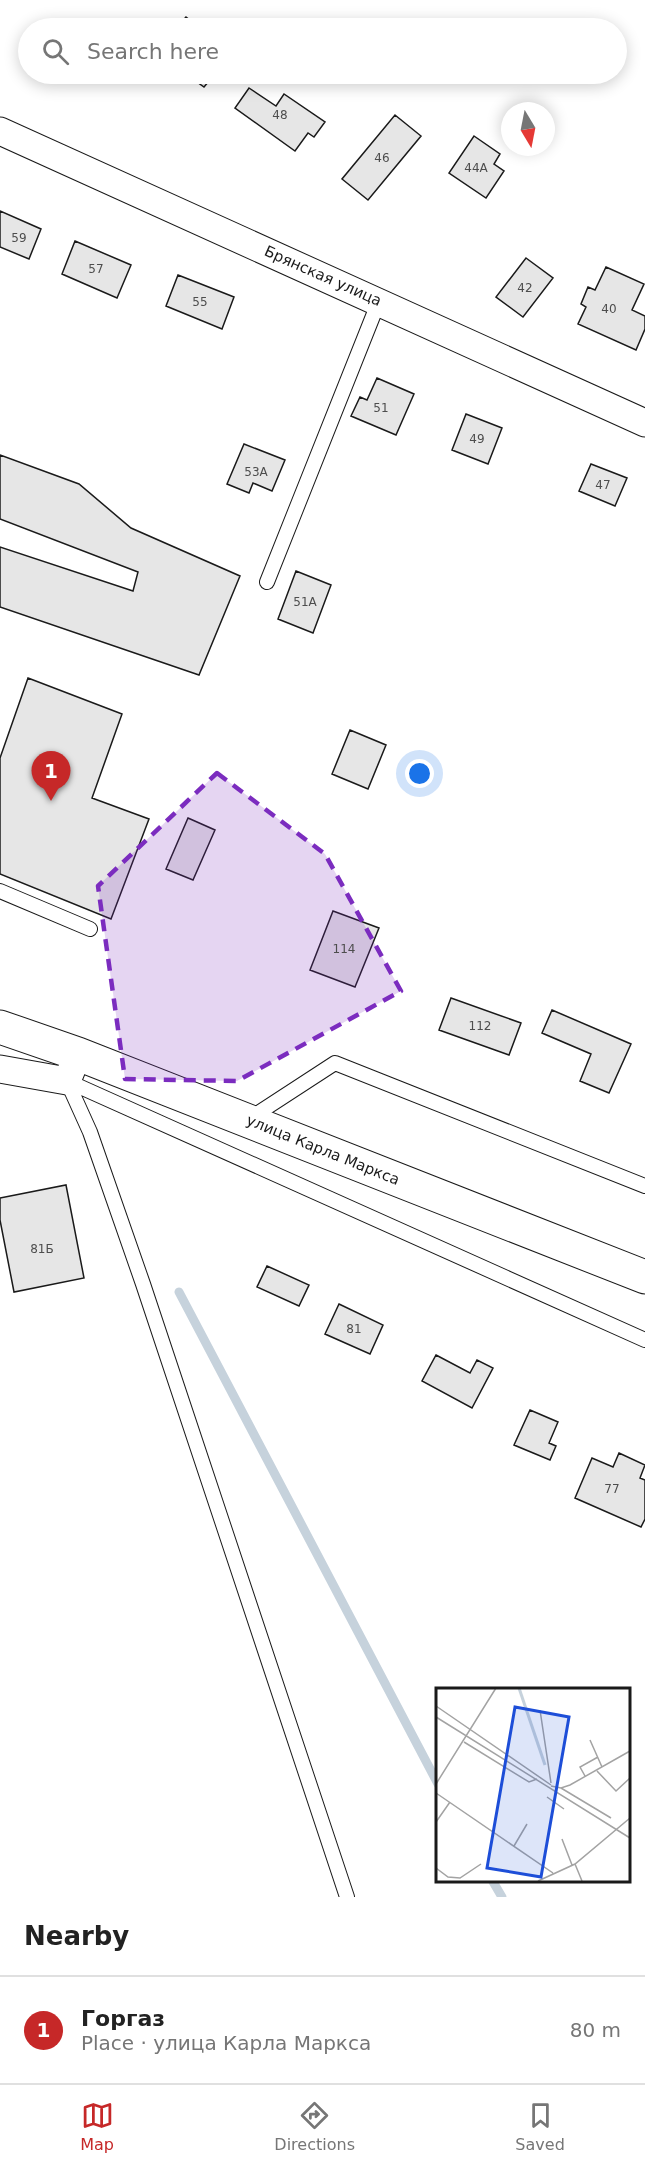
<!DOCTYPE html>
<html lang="en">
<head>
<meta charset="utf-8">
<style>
  body { margin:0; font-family:"DejaVu Sans",sans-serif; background:#f6f6f6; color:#222 }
  .compass { position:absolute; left:501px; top:102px; width:54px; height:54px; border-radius:50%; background:#fff; box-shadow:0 3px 15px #0003; rotate:170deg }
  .you { position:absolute; left:420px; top:774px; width:21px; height:21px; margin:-15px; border:4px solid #fff; border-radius:50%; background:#1a73e8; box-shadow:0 0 0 9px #1a73e833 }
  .badge { display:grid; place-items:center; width:39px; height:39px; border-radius:50%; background:#c62828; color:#fff; font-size:20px; font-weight:700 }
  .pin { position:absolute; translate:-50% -50px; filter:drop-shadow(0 2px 3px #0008) }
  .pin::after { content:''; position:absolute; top:32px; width:21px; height:18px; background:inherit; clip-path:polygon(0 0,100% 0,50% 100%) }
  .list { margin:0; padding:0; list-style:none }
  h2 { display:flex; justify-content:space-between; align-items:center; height:78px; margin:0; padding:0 24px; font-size:26px }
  h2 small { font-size:20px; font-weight:400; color:#767676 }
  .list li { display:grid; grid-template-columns:39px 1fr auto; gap:18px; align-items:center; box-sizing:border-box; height:108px; padding:0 24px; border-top:2px solid #e0e0e0 }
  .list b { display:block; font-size:22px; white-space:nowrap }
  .list p { margin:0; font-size:20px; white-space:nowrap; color:#767676 }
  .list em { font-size:20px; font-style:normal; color:#767676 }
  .icon { flex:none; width:33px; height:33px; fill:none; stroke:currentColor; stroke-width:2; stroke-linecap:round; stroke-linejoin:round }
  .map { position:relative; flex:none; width:645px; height:1897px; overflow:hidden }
  .search { position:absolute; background:#fff; box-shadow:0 3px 15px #0003; left:18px; right:18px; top:18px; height:66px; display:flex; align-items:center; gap:15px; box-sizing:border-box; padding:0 21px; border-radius:33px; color:#767676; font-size:22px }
  .sheet { height:186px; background:#fff }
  nav { display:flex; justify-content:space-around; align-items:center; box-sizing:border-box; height:84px; border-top:2px solid #e0e0e0; background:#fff; font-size:16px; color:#767676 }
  nav a { display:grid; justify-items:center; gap:3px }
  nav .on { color:#c62828 }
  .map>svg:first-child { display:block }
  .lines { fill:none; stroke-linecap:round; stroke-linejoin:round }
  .stream { stroke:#c6d2dc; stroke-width:9 }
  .building { fill:#e6e6e6; stroke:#1a1a1a; stroke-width:1.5 }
  .lane-casing { stroke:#1a1a1a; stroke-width:16 }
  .street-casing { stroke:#1a1a1a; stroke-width:29 }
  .secondary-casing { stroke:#1a1a1a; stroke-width:35 }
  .lane { stroke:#fff; stroke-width:14 }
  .street { stroke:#fff; stroke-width:27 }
  .secondary { stroke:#fff; stroke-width:33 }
  .marked { fill:#7b2cbf; fill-opacity:0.2; stroke:#7b2cbf; stroke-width:4.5; stroke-dasharray:12 8; stroke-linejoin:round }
  .labels { text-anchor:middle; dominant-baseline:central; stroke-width:4.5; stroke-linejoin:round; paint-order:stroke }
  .number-label { font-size:12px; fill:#4d4d4d }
  .street-label { font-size:15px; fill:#1a1a1a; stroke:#fff }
  .inset-river { fill:none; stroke:#c6d2dc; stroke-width:3 }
  .inset-road { fill:none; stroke:#a3a3a3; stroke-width:1.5 }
  .view { fill:#1d4ed8; fill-opacity:0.15; stroke:#1d4ed8; stroke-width:3 }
  .inset-edge { fill:none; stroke:#1a1a1a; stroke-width:3 }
</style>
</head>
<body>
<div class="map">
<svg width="645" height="1897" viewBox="0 0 645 1897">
  <rect width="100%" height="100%" fill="#fff"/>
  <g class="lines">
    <path class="stream" d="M179 1292 438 1784
      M492 1880 502 1897"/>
  </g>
  <path class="building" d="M186 17 200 28H176Z
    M186 74H215L204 87Z
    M249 88 276 106 284 94 325 122 314 137 308 133 295 151 235 108Z
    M395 115 421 136 368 200 342 179Z
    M474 136 500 154 494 164 504 171 486 198 449 173Z
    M0 211 41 229 29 259 0 247Z
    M75 241 131 265 117 298 62 274Z
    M526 258 553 278 523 317 496 297Z
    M606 267 644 284 632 310 645 316V329L636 350 578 324 586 307 581 304 588 287 595 290Z
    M178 275 234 297 222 329 166 306Z
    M377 378 414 394 396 435 351 416 360 397 367 400Z
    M466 414 502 428 488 464 452 450Z
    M244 444 285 460 272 491 253 483 249 493 227 484Z
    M0 455 79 484 131 528 240 576 199 675 0 607V547L133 591 138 572 0 519Z
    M591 464 627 478 615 506 579 491Z
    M296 571 331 585 313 633 278 619Z
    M28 678 122 714 92 798 149 819 111 919 0 874V758Z
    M350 730 386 745 368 789 332 774Z
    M188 818 215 830 193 880 166 869Z
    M333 911 379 928 355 987 310 970Z
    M451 998 521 1023 509 1055 439 1030Z
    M552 1010 631 1044 609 1093 580 1081 591 1054 542 1033Z
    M66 1185 84 1278 14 1292 0 1220V1198Z
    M267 1266 309 1285 299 1306 257 1287Z
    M339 1304 383 1325 370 1354 325 1334Z
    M436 1355 470 1373 477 1360 493 1368 472 1408 422 1381Z
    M530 1410 558 1422 549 1443 556 1446 550 1460 514 1445Z
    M619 1453 645 1465 640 1478 645 1480V1519L641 1527 575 1498 592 1458 613 1467Z"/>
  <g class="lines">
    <defs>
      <path id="lane" d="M267 582 379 301
        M0 891 90 929
        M67 1081 90 1132 143 1284 347 1897
        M67 1081 645 1340
        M249 1119 335 1063 645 1186"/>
      <path id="street" d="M0 131 645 423
        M0 1069 67 1081 78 1054"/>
      <path id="secondary" d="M0 1027 78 1054 645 1277"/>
    </defs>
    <use href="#lane" class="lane-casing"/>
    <use href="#street" class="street-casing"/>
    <use href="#secondary" class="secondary-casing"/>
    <use href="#lane" class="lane"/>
    <use href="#street" class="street"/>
    <use href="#secondary" class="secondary"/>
  </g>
  <path class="marked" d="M217 773 325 854 401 991 237 1081 125 1079 98 886Z"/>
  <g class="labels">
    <g class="number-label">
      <text x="280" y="115">48</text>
      <text x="382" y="158">46</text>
      <text x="476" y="168">44А</text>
      <text x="19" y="238">59</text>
      <text x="96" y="269">57</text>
      <text x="525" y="288">42</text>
      <text x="200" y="302">55</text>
      <text x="609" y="309">40</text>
      <text x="381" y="408">51</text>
      <text x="477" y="439">49</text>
      <text x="256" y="472">53А</text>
      <text x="603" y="485">47</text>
      <text x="305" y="602">51А</text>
      <text x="344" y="949">114</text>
      <text x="480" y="1026">112</text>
      <text x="42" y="1249">81Б</text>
      <text x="354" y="1329">81</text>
      <text x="612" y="1489">77</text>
    </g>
    <g class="street-label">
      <text transform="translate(323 276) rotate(24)">Брянская улица</text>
      <text transform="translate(323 1150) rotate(22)">улица Карла Маркса</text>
    </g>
  </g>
  <g transform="translate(436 1688)">
    <rect width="194" height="194" fill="#fff"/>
    <path class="inset-river" d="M83 0 109 77"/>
    <path class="inset-road" d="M0 18 115 97M104 22 115 95M0 29 194 150M154 52 166 79M28 54 93 94 101 91M161 83 180 103 194 90M149 88 144 79 162 69M0 96 60 0M115 98 125 100 134 97 194 63M125 100 175 130M0 105 117 185M111 109 128 121M0 134 14 114M126 151 136 177M78 158 91 136M139 176 146 193M0 180 12 189 24 190 45 176M102 193 139 176 194 130"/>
    <path class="view" d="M79 19 133 29 105 189 51 180Z"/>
    <rect width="194" height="194" class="inset-edge"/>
  </g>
</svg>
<svg class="compass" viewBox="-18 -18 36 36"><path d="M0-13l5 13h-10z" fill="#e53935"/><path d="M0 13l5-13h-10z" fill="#767676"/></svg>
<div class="you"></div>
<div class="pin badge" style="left:51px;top:801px">1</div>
<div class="search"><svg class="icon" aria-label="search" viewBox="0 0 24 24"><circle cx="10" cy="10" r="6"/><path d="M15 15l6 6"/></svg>Search here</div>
</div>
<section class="sheet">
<h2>Nearby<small></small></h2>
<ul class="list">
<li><span class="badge">1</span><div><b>Горгаз</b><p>Place · улица Карла Маркса</p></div><em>80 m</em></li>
</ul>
</section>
<nav>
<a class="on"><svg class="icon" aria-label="map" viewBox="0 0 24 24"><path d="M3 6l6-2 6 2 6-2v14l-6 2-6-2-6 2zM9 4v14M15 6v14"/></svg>Map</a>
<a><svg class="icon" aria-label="directions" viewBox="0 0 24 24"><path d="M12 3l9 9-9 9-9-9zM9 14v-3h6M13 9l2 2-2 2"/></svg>Directions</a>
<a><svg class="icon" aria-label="saved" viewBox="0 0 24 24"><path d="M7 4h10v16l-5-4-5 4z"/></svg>Saved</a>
</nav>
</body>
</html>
